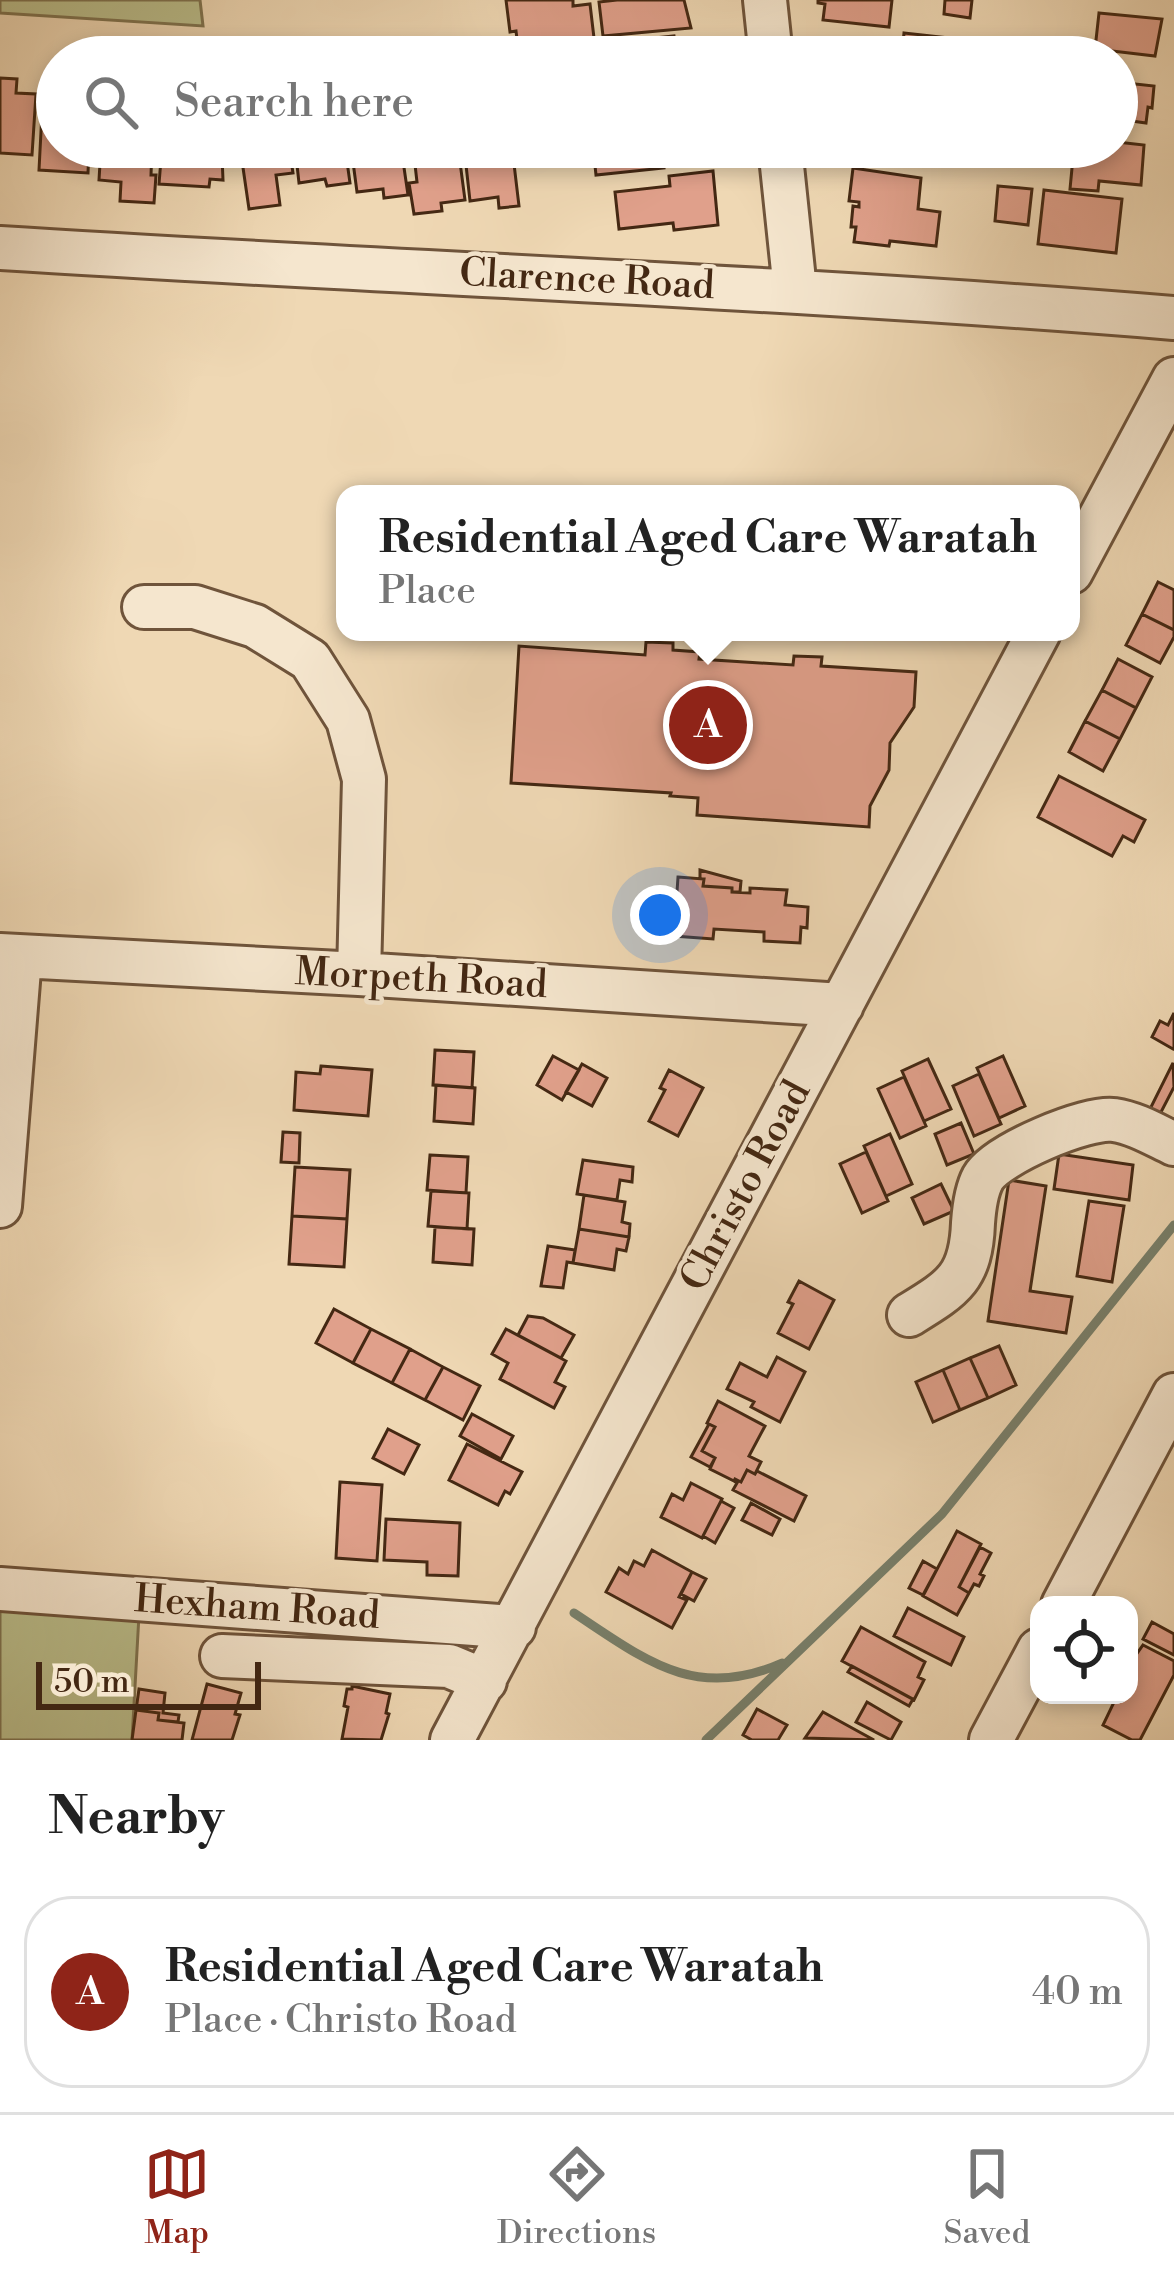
<!DOCTYPE html>
<html lang="en">
<head>
<meta charset="utf-8">
<style>
  body { margin:0; font-family:"Libre Bodoni",serif; background:#f2f2f2; color:#222 }
  .controls { position:absolute; right:36px; bottom:36px; display:grid; overflow:hidden; border-radius:24px; box-shadow:0 6px 18px #0003 }
  .controls button { width:108px; height:108px; display:grid; place-items:center; padding:0; border:0; border-bottom:3px solid #e0e0e0; background:#fff; color:#222; font:60px sans-serif }
  .scale { position:absolute; left:36px; bottom:30px; width:225px; box-sizing:border-box; padding-left:12px; border:6px solid #442813; border-top:0; font-size:33px; line-height:42px; white-space:nowrap; color:#442813; -webkit-text-stroke:9px #f5e6ce; paint-order:stroke }
  .you { position:absolute; left:660px; top:915px; width:42px; height:42px; margin:-30px; border:9px solid #fff; border-radius:50%; background:#1a73e8; box-shadow:0 0 0 18px #1a73e833 }
  .badge { display:grid; place-items:center; width:78px; height:78px; border-radius:50%; background:#8f2418; color:#fff; font-size:39px; font-weight:700 }
  .pin { position:absolute; translate:-50% -50%; border:6px solid #fff; box-shadow:0 3px 12px #0006 }
  .popup { position:absolute; left:336px; top:485px; width:744px; height:156px; box-sizing:border-box; display:grid; place-content:center; border-radius:24px; background:#fff; filter:drop-shadow(0 3px 9px #0005); font-size:39px; white-space:nowrap; color:#767676 }
  .popup b { font-size:45px; color:#222 }
  .popup::after { content:''; position:absolute; left:50%; top:100%; margin-left:-24px; border:24px solid transparent; border-top-color:#fff }
  .list { margin:0; padding:0; list-style:none }
  h2 { display:flex; justify-content:space-between; align-items:center; height:156px; margin:0; padding:0 48px; font-size:51px }
  h2 small { font-size:39px; font-weight:400; color:#767676 }
  .list li { display:grid; grid-template-columns:78px 1fr auto; gap:36px; align-items:center; box-sizing:border-box; height:192px; margin:0 24px 24px; padding:0 24px; border:3px solid #e0e0e0; border-radius:48px }
  .list b { display:block; font-size:45px; white-space:nowrap }
  .list p { margin:0; font-size:39px; white-space:nowrap; color:#767676 }
  .list em { font-size:39px; font-style:normal; color:#767676 }
  .icon { flex:none; width:66px; height:66px; fill:none; stroke:currentColor; stroke-width:2; stroke-linecap:round; stroke-linejoin:round }
  .map { position:relative; flex:none; width:1174px; height:1740px; overflow:hidden }
  .search { position:absolute; background:#fff; box-shadow:0 6px 18px #0003; left:36px; right:36px; top:36px; height:132px; display:flex; align-items:center; gap:30px; box-sizing:border-box; padding:0 42px; border-radius:66px; color:#767676; font-size:45px }
  .sheet { height:372px; background:#fff }
  nav { display:flex; justify-content:space-around; align-items:center; box-sizing:border-box; height:168px; border-top:3px solid #e0e0e0; background:#fff; font-size:33px; color:#767676 }
  nav a { display:grid; justify-items:center; gap:6px }
  nav .on { color:#8f2418 }
  .map>svg:first-child { display:block }
  .green { fill:#babe8c; stroke:#7f7350; stroke-width:3 }
  .lines { fill:none; stroke-linecap:round; stroke-linejoin:round }
  .stream { stroke:#78806c; stroke-width:9 }
  .building { fill:#e0a08b; stroke:#442813; stroke-width:3 }
  .minor-casing { stroke:#6f543b; stroke-width:48 }
  .minor { stroke:#f5e6ce; stroke-width:42 }
  .labels { text-anchor:middle; dominant-baseline:central; stroke-width:9; stroke-linejoin:round; paint-order:stroke }
  .street-label { font-size:39px; fill:#442813; stroke:#f5e6ce }
</style>
</head>
<body>
<div class="map">
<svg width="1174" height="1740" viewBox="0 0 1174 1740">
  <rect width="100%" height="100%" fill="#efd8b4"/>
  <filter id="stains"><feTurbulence type="fractalNoise" baseFrequency=".00167" numOctaves="4"/><feColorMatrix values="0 0 0 0 .2 0 0 0 0 .09 0 0 0 0 .02 0 0 0 .5 -.17"/></filter>
  <radialGradient id="worn" r=".72"><stop offset=".6" stop-color="#630" stop-opacity="0"/><stop offset="1" stop-color="#630" stop-opacity=".3"/></radialGradient>
  <path class="green" d="M0 0H200L203 26 0 13Z
    M0 1607 139 1615 132 1740H0Z"/>
  <g class="lines">
    <path class="stream" d="M574 1613C644 1659 695 1702 782 1663
      M706 1740 942 1514 1174 1225"/>
  </g>
  <path class="building" d="M506 0H573V6L590 4 594 38 518 47 516 31 510 32Z
    M617 0H684L691 28 603 36 599 2Z
    M818 0H892L889 27 823 20 825 4 818 3Z
    M945 0H972L970 18 944 14Z
    M1099 13 1162 19 1155 56 1095 49Z
    M904 33 950 38 947 57 902 53Z
    M674 36 677 57H547L553 49Z
    M840 39 886 44 885 47 892 48 891 57H838Z
    M0 78 17 79 16 93 36 94 32 155 0 153Z
    M1117 82 1154 86 1152 108 1148 107 1146 123 1117 119Z
    M42 112 57 113V147H89L88 173 39 170Z
    M1117 142 1144 145 1141 185 1099 181 1098 191 1070 189 1074 147H1117Z
    M101 147H152L151 175H156L154 203 120 201 121 182 99 180Z
    M162 147H212L211 155 222 156 223 180 210 179 209 187 159 184Z
    M240 147H289L293 173 276 175 280 205 249 209Z
    M295 147H345L350 183 327 186 325 179 299 183Z
    M351 147H401L408 195 384 198 383 189 357 192Z
    M413 147H458L465 200 441 203 442 211 414 214 409 183 417 182Z
    M464 147H512L519 206 499 208 498 197 470 201Z
    M593 147H662L664 168 596 175Z
    M845 147H898L896 161 871 159V163L844 160Z
    M853 168 921 178 918 209 940 212 936 246 890 241 889 246 854 242 856 227H851L853 206 859 207V202L849 201Z
    M713 171 718 225 674 230 673 223 619 229 615 192 670 186 669 176Z
    M998 186 1032 189 1028 225 995 221Z
    M1044 190 1122 199 1116 253 1038 244Z
    M1158 582 1174 590V630L1142 614Z
    M1142 614 1174 630V637L1160 663 1126 645Z
    M646 642 673 643V650L700 652 699 659 793 665 794 656 822 657 821 666 916 672 914 707 890 743 889 770 870 806 869 827 697 815 698 798 670 796 671 793 511 783 519 646 645 655Z
    M1118 659 1152 677 1136 708 1102 690Z
    M1102 690 1136 708 1120 739 1085 721Z
    M1085 721 1120 739 1103 771 1069 752Z
    M1059 776 1145 820 1134 842 1123 836 1112 856 1038 817Z
    M700 870 741 881 740 892H732V888L703 886 704 879H700Z
    M678 877 704 879 703 886 732 888V892L750 893V888L787 890 785 905 808 907 807 928 801 927 800 943 764 941V932L714 929 713 939 674 936Z
    M1174 1013V1047L1173 1049 1152 1037 1160 1021 1168 1025Z
    M435 1050 474 1052 472 1088 433 1085Z
    M553 1056 579 1070 562 1100 537 1085Z
    M1003 1056 1025 1106 999 1118 977 1068Z
    M928 1059 951 1109 924 1121 902 1071Z
    M1173 1063 1174 1087 1160 1114 1150 1109Z
    M582 1064 607 1078 592 1106 566 1092Z
    M321 1066 372 1070 368 1116 294 1110 296 1072 320 1074Z
    M669 1070 703 1088 678 1136 649 1121 665 1090 660 1088Z
    M979 1074 1001 1124 974 1136 953 1086Z
    M904 1077 926 1126 900 1138 878 1089Z
    M436 1085 475 1088 473 1124 434 1121Z
    M961 1123 974 1154 947 1165 935 1134Z
    M283 1132 300 1133 299 1163 281 1162Z
    M890 1134 912 1184 886 1196 864 1146Z
    M866 1152 888 1201 862 1213 840 1164Z
    M1059 1154 1133 1165 1129 1200 1054 1189Z
    M430 1155 468 1157 466 1193 427 1190Z
    M583 1160 633 1167 632 1182 620 1180 617 1200 577 1194Z
    M295 1167 350 1170 347 1219 292 1216Z
    M1009 1180 1046 1186 1030 1291 1072 1297 1066 1333 988 1321Z
    M941 1184 954 1211 924 1224 912 1198Z
    M431 1191 469 1193 467 1229 428 1226Z
    M584 1195 625 1202 622 1222 630 1224 629 1237 579 1229Z
    M1089 1201 1124 1206 1112 1282 1077 1276Z
    M292 1216 347 1219 344 1267 289 1264Z
    M435 1227 474 1229 472 1265 433 1262Z
    M579 1229 629 1237 626 1251 617 1249 614 1270 573 1263Z
    M548 1246 575 1250 573 1263 567 1262 563 1288 541 1286Z
    M799 1281 834 1300 809 1349 778 1333 793 1304 788 1302Z
    M334 1309 371 1329 353 1363 316 1343Z
    M528 1316 543 1318 574 1335 561 1358 518 1335Z
    M371 1329 410 1349 392 1383 353 1363Z
    M506 1329 566 1361 555 1382 565 1387 554 1408 500 1379 508 1363 492 1354Z
    M999 1346 1016 1385 988 1398 970 1358Z
    M410 1349 443 1367 425 1400 392 1383Z
    M777 1357 805 1372 780 1422 751 1407 754 1402 727 1389 740 1363 767 1377Z
    M970 1358 988 1398 960 1410 943 1370Z
    M443 1367 480 1386 463 1420 425 1400Z
    M943 1370 960 1410 933 1422 916 1382Z
    M718 1401 765 1426 749 1456 761 1462 755 1474 747 1470 741 1482 735 1479 734 1481 710 1469 715 1458 702 1451 715 1427 707 1423Z
    M472 1414 513 1436 501 1459 460 1436Z
    M709 1424 715 1427 702 1451 715 1458 710 1467 691 1457Z
    M388 1429 419 1445 404 1474 373 1458Z
    M467 1444 522 1472 510 1494 505 1491 498 1505 449 1480Z
    M747 1470 755 1474 757 1471 806 1496 794 1521 733 1490 737 1483 734 1481 735 1479 741 1482Z
    M340 1482 382 1485 377 1561 336 1558Z
    M691 1483 722 1499 702 1538 661 1517 672 1494 683 1500Z
    M721 1501 734 1508 715 1543 703 1536Z
    M751 1503 780 1519 772 1535 742 1520Z
    M386 1519 460 1523 458 1576 427 1575V1562L384 1560Z
    M957 1531 981 1544 959 1587 969 1593 957 1615 923 1596Z
    M980 1547 991 1553 980 1574 984 1576 979 1586 974 1584 969 1593 959 1587Z
    M652 1550 692 1572 679 1597 687 1600 672 1628 606 1592 619 1568 628 1574 634 1561 644 1566Z
    M923 1561 937 1569 923 1595 909 1588Z
    M692 1572 706 1579 694 1601 681 1594Z
    M908 1608 964 1637 951 1665 894 1636Z
    M1152 1622 1174 1634V1655L1143 1639Z
    M861 1627 925 1662 918 1677 924 1680 914 1700 842 1661Z
    M1143 1645 1174 1661V1675L1140 1740H1132L1103 1725 1117 1696 1114 1695H1129V1665Z
    M852 1666 913 1699 909 1706 848 1672Z
    M207 1684 241 1693 235 1714 240 1715 232 1740H192Z
    M352 1686 390 1694 386 1713 389 1714 381 1740 342 1739 348 1707 344 1706 347 1689H352Z
    M139 1689 165 1693 163 1713 179 1715 178 1722 158 1720 159 1713 136 1710Z
    M867 1702 901 1722 891 1740 856 1722Z
    M757 1709 787 1725 778 1740H752L743 1735Z
    M136 1710 159 1713 158 1720 184 1723 182 1740H132Z
    M823 1712 874 1740 805 1738Z"/>
  <g class="lines">
    <defs>
      <path id="minor" d="M765 0 771 57
        M780 147 795 290
        M0 248C391 273 783 286 1174 318
        M1071 572 1174 379
        M144 607H195L255 626 310 660 348 720 364 779 359 974
        M0 955 359 974 842 1005
        M0 1206 20 957
        M909 1315C953 1288 971 1278 973 1223 974 1209 976 1191 983 1178 997 1154 1087 1116 1114 1120 1135 1123 1155 1135 1174 1144
        M0 1589 514 1627
        M1063 1605 1174 1395
        M222 1656 449 1666 485 1681
        M452 1740 1039 632
        M991 1740 1039 1650"/>
    </defs>
    <use href="#minor" class="minor-casing"/>
    <use href="#minor" class="minor"/>
  </g>
  <g class="labels">
    <g class="street-label">
      <text transform="translate(587 280) rotate(3)">Clarence Road</text>
      <text transform="translate(421 979) rotate(3)">Morpeth Road</text>
      <text transform="translate(746 1186) rotate(-62)">Christo Road</text>
      <text transform="translate(257 1608) rotate(4)">Hexham Road</text>
    </g>
  </g>
  <rect width="100%" height="100%" filter="url(#stains)"/>
  <rect width="100%" height="100%" fill="url(#worn)"/>
</svg>
<div class="controls">
<button><svg class="icon" aria-label="locate" viewBox="0 0 24 24"><circle cx="12" cy="12" r="6"/><path d="M12 2v4M12 18v4M2 12h4M18 12h4"/></svg></button>
</div>
<div class="scale">50 m</div>
<div class="you"></div>
<div class="pin badge" style="left:708px;top:725px">A</div>
<div class="popup"><b>Residential Aged Care Waratah</b>Place</div>
<div class="search"><svg class="icon" aria-label="search" viewBox="0 0 24 24"><circle cx="10" cy="10" r="6"/><path d="M15 15l6 6"/></svg>Search here</div>
</div>
<section class="sheet">
<h2>Nearby<small></small></h2>
<ul class="list">
<li><span class="badge">A</span><div><b>Residential Aged Care Waratah</b><p>Place · Christo Road</p></div><em>40 m</em></li>
</ul>
</section>
<nav>
<a class="on"><svg class="icon" aria-label="map" viewBox="0 0 24 24"><path d="M3 6l6-2 6 2 6-2v14l-6 2-6-2-6 2zM9 4v14M15 6v14"/></svg>Map</a>
<a><svg class="icon" aria-label="directions" viewBox="0 0 24 24"><path d="M12 3l9 9-9 9-9-9zM9 14v-3h6M13 9l2 2-2 2"/></svg>Directions</a>
<a><svg class="icon" aria-label="saved" viewBox="0 0 24 24"><path d="M7 4h10v16l-5-4-5 4z"/></svg>Saved</a>
</nav>
</body>
</html>
